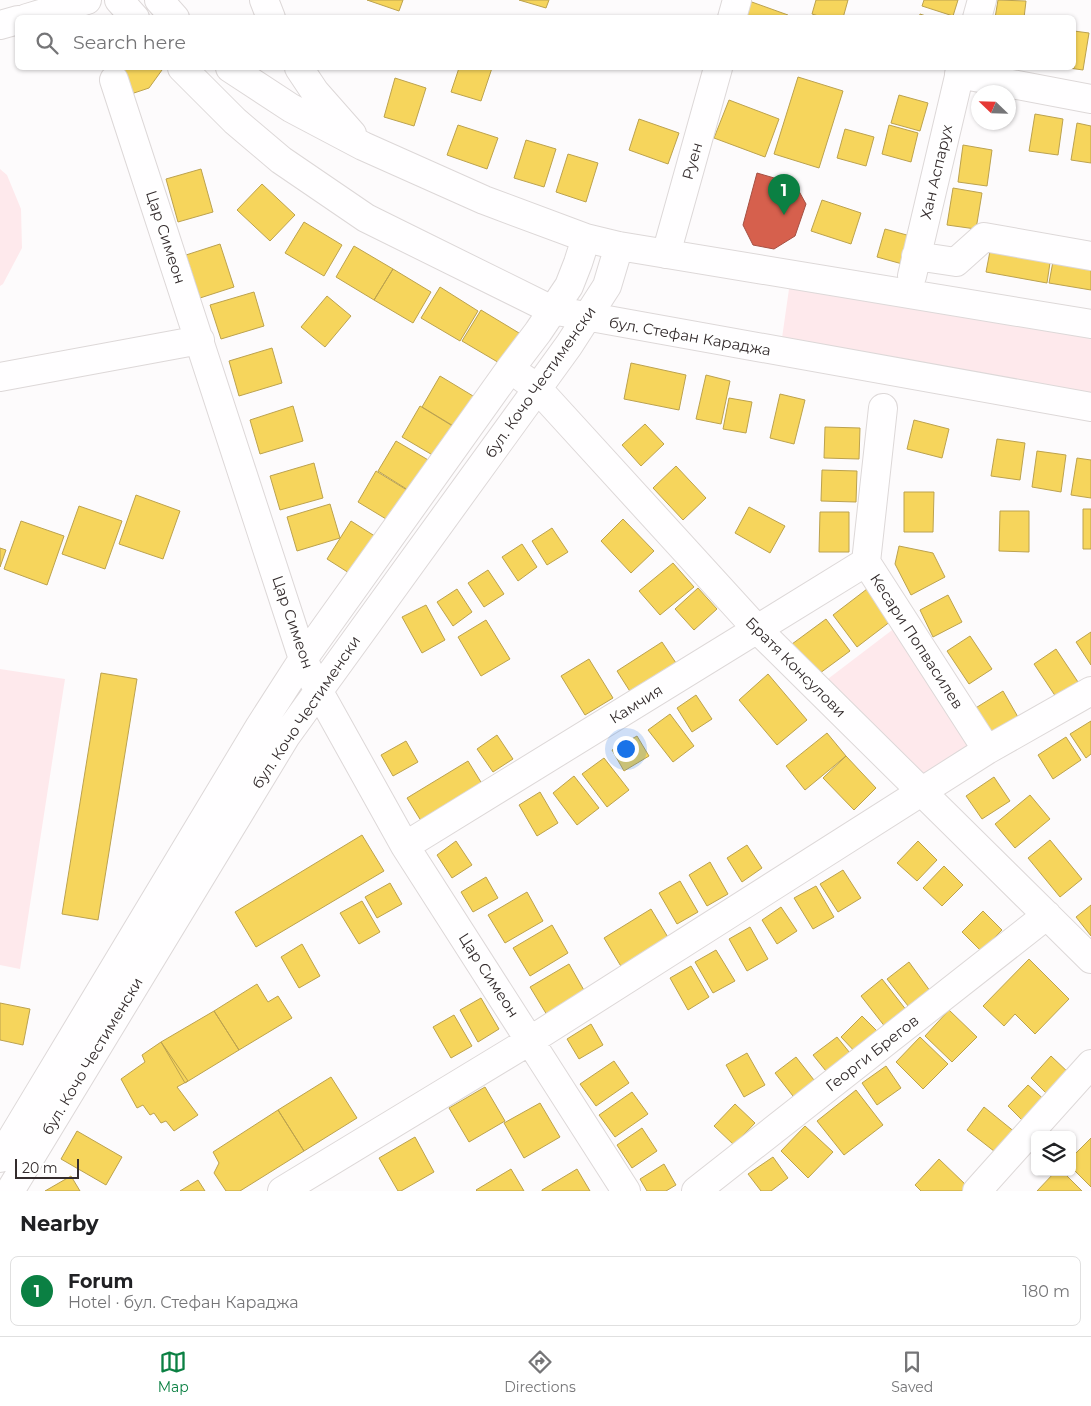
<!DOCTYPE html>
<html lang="en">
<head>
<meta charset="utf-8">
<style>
  body { margin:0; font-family:Montserrat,sans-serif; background:#f6f6f6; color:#202124 }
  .controls { position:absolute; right:15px; bottom:15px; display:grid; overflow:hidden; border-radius:8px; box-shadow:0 1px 4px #0004 }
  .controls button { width:45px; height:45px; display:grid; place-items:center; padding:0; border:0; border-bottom:1px solid #e0e0e0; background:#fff; color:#202124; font:25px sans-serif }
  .compass { position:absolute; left:971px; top:85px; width:45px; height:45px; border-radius:50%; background:#fff; box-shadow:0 1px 4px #0004; rotate:293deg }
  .scale { position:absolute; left:15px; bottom:12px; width:64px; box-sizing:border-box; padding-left:5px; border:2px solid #342c2d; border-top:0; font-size:14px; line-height:18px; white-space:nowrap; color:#342c2d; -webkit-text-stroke:4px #fff; paint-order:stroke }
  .you { position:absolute; left:625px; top:748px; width:18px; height:18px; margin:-12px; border:4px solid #fff; border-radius:50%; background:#1a73e8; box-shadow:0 0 0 8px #1a73e833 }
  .badge { display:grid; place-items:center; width:32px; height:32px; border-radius:50%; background:#0b8043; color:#fff; font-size:16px; font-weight:700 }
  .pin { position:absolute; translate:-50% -41px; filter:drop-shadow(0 1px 2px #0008) }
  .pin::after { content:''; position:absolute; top:26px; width:18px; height:15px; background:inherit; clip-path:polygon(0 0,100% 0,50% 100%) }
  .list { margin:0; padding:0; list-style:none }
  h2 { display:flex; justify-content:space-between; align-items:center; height:65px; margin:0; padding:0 20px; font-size:21px }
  h2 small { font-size:16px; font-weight:400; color:#757577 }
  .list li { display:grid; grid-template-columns:32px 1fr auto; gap:15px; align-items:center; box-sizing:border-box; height:70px; margin:0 10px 10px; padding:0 10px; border:1px solid #e0e0e0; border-radius:8px }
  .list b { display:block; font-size:19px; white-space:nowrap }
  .list p { margin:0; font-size:16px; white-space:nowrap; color:#757577 }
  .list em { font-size:16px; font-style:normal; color:#757577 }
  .icon { flex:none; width:28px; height:28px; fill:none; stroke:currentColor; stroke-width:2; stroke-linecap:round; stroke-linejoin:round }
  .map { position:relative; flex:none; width:1091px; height:1191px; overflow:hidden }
  .search { position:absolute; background:#fff; box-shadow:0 1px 4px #0004; left:15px; right:15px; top:15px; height:55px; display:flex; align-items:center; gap:12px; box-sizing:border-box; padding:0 18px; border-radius:8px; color:#757577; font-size:19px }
  .sheet { height:145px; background:#fff }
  nav { display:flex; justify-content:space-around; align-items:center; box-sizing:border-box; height:70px; border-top:1px solid #e0e0e0; background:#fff; font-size:14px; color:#757577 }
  nav a { display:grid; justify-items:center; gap:2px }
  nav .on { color:#0b8043 }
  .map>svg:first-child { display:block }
  .green { fill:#fee9ec }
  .homes { fill:#f6d55c; stroke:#bca24e }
  .shops { fill:#d6604d; stroke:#a55043 }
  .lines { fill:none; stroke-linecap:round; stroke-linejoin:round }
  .minor-casing { stroke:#ddd8d8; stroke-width:30 }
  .minor { stroke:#fffeff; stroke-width:28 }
  .labels { text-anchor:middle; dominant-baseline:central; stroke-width:5; stroke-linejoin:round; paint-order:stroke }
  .street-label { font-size:15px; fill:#342c2d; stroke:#fff }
</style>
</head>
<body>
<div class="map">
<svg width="1091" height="1191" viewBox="0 0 1091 1191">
  <rect width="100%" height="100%" fill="#fdfbfc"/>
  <path class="green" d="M0 169 7 175 21 209 22 248 3 284 0 286Z
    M791 275 1091 324V407L780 352Z
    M904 621 987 750 921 793 816 688Z
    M0 669 65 679 20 969 0 965Z"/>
  <path class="homes" d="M367 0H403L399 11Z
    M519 0H549L546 8Z
    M816 0H848L843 18H825L812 14Z
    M924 0H958L953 16 922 6Z
    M998 0 1026 1 1024 18H995Z
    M749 1 788 15 787 18H743Z
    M920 14 932 18H919Z
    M1074 31 1089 33 1083 70 1069 68H1074Z
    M122 68H161L162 70 149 88 131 94Z
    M459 68H492L481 101 451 92Z
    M798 77 843 91 819 168 774 154Z
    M395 78 426 88 414 126 384 117Z
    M899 95 928 103 920 131 891 123Z
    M729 100 779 119 765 157 714 138Z
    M1035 114 1063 119 1058 155 1029 151Z
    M639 119 679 133 668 164 629 150Z
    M1077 123 1091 126V163L1071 160Z
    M458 125 498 138 487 169 447 155Z
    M889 125 918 133 911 162 882 154Z
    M845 129 874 137 866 166 837 158Z
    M526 140 556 149 544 187 514 178Z
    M963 145 992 150 987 186 958 182Z
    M568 154 598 163 586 202 556 192Z
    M201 169 213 212 178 222 166 179Z
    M262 184 295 215 270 241 237 210Z
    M953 188 982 193 976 229 947 225Z
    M822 200 861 213 851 244 811 231Z
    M304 222 342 245 324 276 285 253Z
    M885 229 914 237 906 265 877 257Z
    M220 244 234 287 200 298 186 255Z
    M354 246 393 269 374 300 336 277Z
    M991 246 1051 256 1047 283 986 272Z
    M1054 256 1091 263V290L1049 283Z
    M393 269 431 292 413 323 374 300Z
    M440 287 478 311 460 341 421 318Z
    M254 292 264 326 221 339 210 305Z
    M327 296 351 316 325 347 301 327Z
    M481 310 519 333 501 364 462 341Z
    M272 348 282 383 239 396 229 361Z
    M631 363 686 375 679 410 624 399Z
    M706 375 730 381 721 424 696 419Z
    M440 376 478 399 460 430 422 407Z
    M780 394 805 400 794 444 770 438Z
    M729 398 752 402 746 433 723 429Z
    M293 406 303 441 260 454 250 420Z
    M420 406 459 430 441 460 402 437Z
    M914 420 949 429 942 458 907 449Z
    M645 424 664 444 641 466 622 445Z
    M825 427 860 428 859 459 824 458Z
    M997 439 1025 443 1020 480 991 476Z
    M396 441 435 464 416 495 378 471Z
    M1037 451 1066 455 1061 492 1032 487Z
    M1077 458 1091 460V498L1071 495Z
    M314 463 323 498 280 510 270 476Z
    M676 466 706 498 683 520 653 488Z
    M822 470 857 471 856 502 821 501Z
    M376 471 415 495 396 525 358 502Z
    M904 492H934L933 532H904Z
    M136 495 180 511 163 559 119 544Z
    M330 504 340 538 297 551 287 517Z
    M79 506 122 521 105 569 62 554Z
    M749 507 785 526 770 553 735 533Z
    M1083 509H1091V549H1083Z
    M1000 511H1029V552L999 551Z
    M820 512H849V552H819Z
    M623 519 654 551 631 573 601 541Z
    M21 521 64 536 47 585 4 569Z
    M351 521 381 540 357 578 327 559Z
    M552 528 568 552 547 565 532 541Z
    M522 544 537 567 518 581 502 557Z
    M899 546 933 553 945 577 911 595 895 564Z
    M0 548 6 550 0 567Z
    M673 563 694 587 660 615 639 591Z
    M488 570 504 594 484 607 468 583Z
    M698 588 717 609 694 630 675 609Z
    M457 589 472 612 453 626 437 602Z
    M867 589 891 621 857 647 833 615Z
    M948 595 962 622 933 637 920 610Z
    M426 605 445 640 422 653 402 617Z
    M826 619 850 651 816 676 792 644Z
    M486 620 510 659 481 676 458 637Z
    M1091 632V665L1076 642Z
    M970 636 992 669 969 684 947 651Z
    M662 642 676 663 631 693 617 671Z
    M1056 649 1078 682 1056 697 1034 664Z
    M589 659 613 698 585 715 561 676Z
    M101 673 137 679 98 920 62 914Z
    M768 674 807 720 777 745 739 700Z
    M1003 691 1018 717 989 735 974 709Z
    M696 695 712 719 692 732 677 708Z
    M670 714 694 746 673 762 648 730Z
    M1091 721V754L1086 758 1070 734Z
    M827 733 846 756 805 790 786 766Z
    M497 735 513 759 493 772 477 749Z
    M637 736 649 756 624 771 612 750Z
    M1066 737 1081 760 1053 779 1038 755Z
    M406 741 418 762 393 776 381 755Z
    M846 756 876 788 854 810 823 778Z
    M604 758 629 790 607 807 582 774Z
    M468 761 484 787 423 824 407 798Z
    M574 776 599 808 577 825 553 793Z
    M994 777 1010 801 982 819 966 796Z
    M540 792 558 823 537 836 519 805Z
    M1030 795 1050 819 1015 848 995 824Z
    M362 835 384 871 256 947 235 912Z
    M1050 840 1082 879 1060 897 1028 858Z
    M456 841 472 865 452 878 437 855Z
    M918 841 937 860 917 881 897 863Z
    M747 845 762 868 742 882 727 858Z
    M710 862 728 894 707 906 689 875Z
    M944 866 963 885 942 906 923 888Z
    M843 870 861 898 838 912 820 884Z
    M486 877 498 898 473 912 461 892Z
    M680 881 698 912 677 924 659 893Z
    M390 883 402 904 377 918 365 897Z
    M816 886 834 917 813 929 794 898Z
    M527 892 543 921 505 943 488 915Z
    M362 901 380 932 359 944 340 913Z
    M1091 905V936L1076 917Z
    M781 907 797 931 777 944 762 920Z
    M651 909 669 939 622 968 604 938Z
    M983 911 1002 930 981 951 962 932Z
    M552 925 568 953 530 976 513 948Z
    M750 927 768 959 747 971 729 939Z
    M302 944 320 976 299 988 281 957Z
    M716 950 735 981 713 993 695 962Z
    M1029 959 1069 999 1035 1034 1015 1014 1004 1026 983 1006Z
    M909 962 933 995 912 1011 887 979Z
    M569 964 585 992 547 1015 530 987Z
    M691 966 709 997 688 1010 670 978Z
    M882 979 907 1011 886 1028 861 996Z
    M257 984 268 1002 278 996 292 1018 239 1050 214 1011Z
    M481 998 499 1029 478 1042 460 1010Z
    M0 1003 30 1009 23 1045 0 1040Z
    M949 1010 977 1037 952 1062 925 1036Z
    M214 1011 239 1050 185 1083 161 1042Z
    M454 1015 472 1046 451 1058 433 1027Z
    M862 1016 881 1035 859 1056 841 1037Z
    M591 1024 603 1045 579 1059 567 1039Z
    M837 1037 854 1058 830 1076 813 1055Z
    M920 1037 948 1064 923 1089 896 1062Z
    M161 1042 188 1081 177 1087 198 1115 174 1131 166 1121 161 1123 154 1113 150 1115 143 1105 137 1108 121 1079 145 1062 142 1055Z
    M747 1053 765 1085 744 1097 726 1065Z
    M1051 1056 1071 1075 1050 1097 1031 1078Z
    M796 1057 821 1089 800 1105 775 1073Z
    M614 1061 629 1083 596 1106 580 1084Z
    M886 1066 901 1088 877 1105 862 1083Z
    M331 1077 357 1118 304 1151 278 1110Z
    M1028 1085 1048 1103 1027 1125 1008 1106Z
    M485 1087 505 1121 469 1142 449 1108Z
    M856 1090 883 1125 844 1155 817 1121Z
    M632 1092 648 1114 615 1137 599 1115Z
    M540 1103 560 1137 524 1158 504 1123Z
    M735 1104 755 1123 734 1145 714 1126Z
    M984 1107 1016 1133 999 1155 967 1130Z
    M278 1110 304 1151 240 1191H226L214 1173 219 1163 213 1152Z
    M805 1126 833 1152 808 1178 781 1151Z
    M642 1128 657 1151 632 1168 617 1145Z
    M77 1131 122 1157 106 1185 61 1159Z
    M415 1137 434 1172 401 1191H398L379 1158Z
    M1091 1138V1187L1072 1168V1157Z
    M773 1157 788 1178 771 1191H761L748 1174Z
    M939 1159 967 1186 962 1191H921L915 1185Z
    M664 1164 676 1185 666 1191H647L640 1179Z
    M511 1169 524 1191H477L476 1190Z
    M577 1169 590 1191H542V1190Z
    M1055 1172H1063L1082 1191H1037Z
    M71 1176 80 1191H45Z
    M198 1180 205 1191H180Z"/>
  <path class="shops" d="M757 173 795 184 806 204 795 236 774 249 753 245 743 225Z"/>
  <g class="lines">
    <defs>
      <path id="minor" d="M119 0 135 18
        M159 0 175 18
        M264 0 271 18
        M27 18 87 0
        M732 18 737 0
        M977 18 982 0
        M0 25 18 20
        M182 68 235 121 281 160 366 218 552 310 1091 407
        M230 68 291 108 363 146 484 200 586 238 619 246 1091 324
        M299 68 315 92 352 134
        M959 74 1091 99
        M114 80 303 659 318 690 405 846 626 1191
        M666 254 718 68
        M916 256 956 262 984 237 1091 256
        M912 276 961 68
        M0 377 200 340
        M523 378 537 388 757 629 1091 959
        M883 408 866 562 987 750
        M405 846 866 562
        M0 1158 260 726 303 659 510 369 538 332 569 286 578 263 586 238
        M10 1191 286 736 569 345 607 286 619 246
        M282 1191 531 1040 987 750 1091 691
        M696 1191 1047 915
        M977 1191 1091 1064"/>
    </defs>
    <use href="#minor" class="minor-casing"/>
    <use href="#minor" class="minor"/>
  </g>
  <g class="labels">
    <g class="street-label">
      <text transform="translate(692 161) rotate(-74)">Руен</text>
      <text transform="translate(936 172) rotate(-77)">Хан Аспарух</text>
      <text transform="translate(166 237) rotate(72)">Цар Симеон</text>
      <text transform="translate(690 336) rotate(10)">бул. Стефан Караджа</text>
      <text transform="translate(540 382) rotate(-55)">бул. Кочо Честименски</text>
      <text transform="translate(293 622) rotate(71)">Цар Симеон</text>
      <text transform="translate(917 641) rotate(57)">Кесари Попвасилев</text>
      <text transform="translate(796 667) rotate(45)">Братя Консулови</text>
      <text transform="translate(636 704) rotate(-32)">Камчия</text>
      <text transform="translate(306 712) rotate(-56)">бул. Кочо Честименски</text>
      <text transform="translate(489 975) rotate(57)">Цар Симеон</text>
      <text transform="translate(872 1053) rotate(-38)">Георги Брегов</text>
      <text transform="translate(92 1056) rotate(-59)">бул. Кочо Честименски</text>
    </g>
  </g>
</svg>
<div class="controls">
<button><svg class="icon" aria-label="layers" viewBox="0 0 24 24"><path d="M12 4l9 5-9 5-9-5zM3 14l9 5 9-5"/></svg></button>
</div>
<svg class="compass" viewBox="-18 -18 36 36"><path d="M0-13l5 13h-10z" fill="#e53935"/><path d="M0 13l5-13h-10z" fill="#757577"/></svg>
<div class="scale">20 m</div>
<div class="you"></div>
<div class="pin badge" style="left:784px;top:215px">1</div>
<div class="search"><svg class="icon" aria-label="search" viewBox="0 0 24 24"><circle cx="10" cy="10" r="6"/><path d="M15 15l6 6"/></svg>Search here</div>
</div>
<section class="sheet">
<h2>Nearby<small></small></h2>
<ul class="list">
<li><span class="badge">1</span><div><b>Forum</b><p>Hotel · бул. Стефан Караджа</p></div><em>180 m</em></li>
</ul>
</section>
<nav>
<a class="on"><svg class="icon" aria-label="map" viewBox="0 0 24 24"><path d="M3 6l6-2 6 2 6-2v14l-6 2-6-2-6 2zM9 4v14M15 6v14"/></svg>Map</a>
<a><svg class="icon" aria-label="directions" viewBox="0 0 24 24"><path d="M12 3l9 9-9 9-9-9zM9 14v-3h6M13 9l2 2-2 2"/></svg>Directions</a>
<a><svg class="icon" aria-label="saved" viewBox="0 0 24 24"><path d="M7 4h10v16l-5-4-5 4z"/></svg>Saved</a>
</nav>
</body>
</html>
